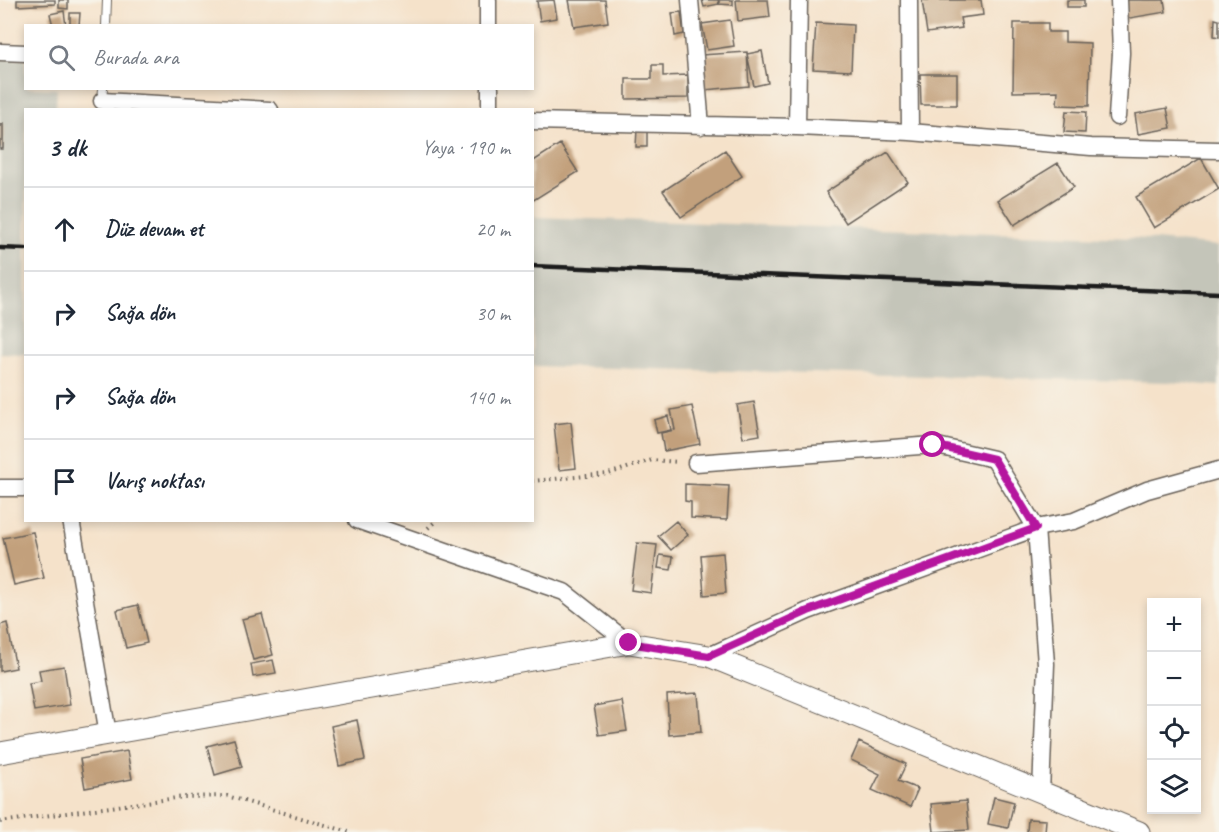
<!DOCTYPE html>
<html lang="tr">
<head>
<meta charset="utf-8">
<style>
  body { margin:0; font-family:Caveat,sans-serif; background:#f6f6f7; color:#1f2937 }
  .controls { position:absolute; right:18px; bottom:18px; display:grid; overflow:hidden; border-radius:0px; box-shadow:0 3px 9px #0003 }
  .controls button { width:54px; height:54px; display:grid; place-items:center; padding:0; border:0; border-bottom:2px solid #e0e1e3; background:#fff; color:#1f2937; font:30px sans-serif }
  .stop { position:absolute; width:18px; height:18px; margin:-14px; border:4px solid #b5179e; border-radius:50%; background:#fff }
  .stop.end { background:#b5179e; border-color:#fff; box-shadow:0 2px 6px #0008 }
  .list { margin:0; padding:0; list-style:none }
  h2 { display:flex; justify-content:space-between; align-items:center; height:78px; margin:0; padding:0 24px; font-size:26px }
  h2 small { font-size:20px; font-weight:400; color:#747a83 }
  .list li { display:grid; grid-template-columns:39px 1fr auto; gap:18px; align-items:center; box-sizing:border-box; height:84px; padding:0 24px; border-top:2px solid #e0e1e3 }
  .list b { display:block; font-size:22px; white-space:nowrap }
  .list em { font-size:20px; font-style:normal; color:#747a83 }
  .icon { flex:none; width:33px; height:33px; fill:none; stroke:currentColor; stroke-width:2; stroke-linecap:round; stroke-linejoin:round }
  .map { position:relative; flex:none; width:1219px; height:832px; overflow:hidden }
  .search { position:absolute; background:#fff; box-shadow:0 3px 9px #0003; left:24px; top:24px; width:510px; height:66px; display:flex; align-items:center; gap:15px; box-sizing:border-box; padding:0 21px; border-radius:0px; color:#747a83; font-size:22px }
  .panel { position:absolute; background:#fff; box-shadow:0 3px 9px #0003; left:24px; top:108px; width:510px; height:414px; border-radius:0px }
  .map>svg:first-child { display:block }
  .industrial { fill:#c4c5b9 }
  .building { fill:#c2a07c }
  .lines { fill:none; stroke-linecap:round; stroke-linejoin:round }
  .service-casing { stroke:#686159; stroke-width:10 }
  .minor-casing { stroke:#686159; stroke-width:19 }
  .tertiary-casing { stroke:#686159; stroke-width:23 }
  .path { stroke:#686159; stroke-width:4; stroke-dasharray:1.5 4.5; stroke-linecap:butt }
  .service { stroke:#fff; stroke-width:8 }
  .minor { stroke:#fff; stroke-width:16 }
  .tertiary { stroke:#fff; stroke-width:21 }
  .rail { stroke:#1c1c1c; stroke-width:4.5 }
  .route { stroke:#b5179e; stroke-width:8 }
</style>
</head>
<body>
<div class="map">
<svg width="1219" height="832" viewBox="0 0 1219 832">
  <rect width="100%" height="100%" fill="#f7f3e8"/>
  <filter id="ink" filterUnits="userSpaceOnUse"><feTurbulence type="fractalNoise" baseFrequency=".0167" numOctaves="2"/><feDisplacementMap in="SourceGraphic" scale="12" xChannelSelector="R" yChannelSelector="G"/><feConvolveMatrix kernelMatrix="1 2 1 2 8 2 1 2 1" color-interpolation-filters="sRGB"/></filter>
  <filter id="wash" filterUnits="userSpaceOnUse"><feTurbulence type="fractalNoise" baseFrequency=".008" numOctaves="4" result="noise"/><feDisplacementMap in="SourceGraphic" scale="24" xChannelSelector="R" yChannelSelector="G"/><feGaussianBlur stdDeviation="1.35" result="paint"/><feColorMatrix in="noise" values="0 0 0 0 0 0 0 0 0 0 0 0 0 0 0 0 0 1.4 0 .05"/><feComposite in="paint" operator="in"/></filter>
  <g filter="url(#wash)">
    <rect width="100%" height="100%" fill="#f5e2ca"/>
    <path class="industrial" d="M0 59H25L26 88 57 89 56 109 26 110 25 354 0 353Z
      M533 217 1134 238 1219 246V386L1169 382 533 366Z"/>
    <g id="blocks">
      <path class="building" d="M17 0H55V4L17 6Z
        M59 0H68V9L59 8Z
        M554 0 557 18 540 21 537 1Z
        M569 0H605L608 22 574 27Z
        M702 0H718L719 4 704 7Z
        M719 0H733V5L719 4Z
        M736 0H768L770 17 738 21Z
        M922 0H981L983 15 960 18 962 28 927 33Z
        M1067 0H1084V7H1067Z
        M1121 0H1164L1166 12 1124 19Z
        M64 11 66 26H53L50 14Z
        M681 12 684 34 675 36 672 13Z
        M70 13H80L79 26H70Z
        M1215 19 1219 20V37L1214 36Z
        M730 20 734 46 707 50 702 24Z
        M816 23 853 25 851 71 813 69Z
        M1014 23H1048V32H1065V42L1090 43 1089 106 1057 105 1058 91 1013 92Z
        M762 51 768 83 754 86 747 54Z
        M747 52 749 86 704 90 701 55Z
        M652 65H663V76L688 75V98L626 99V79H652Z
        M920 74H957V105H921Z
        M1167 108 1171 128 1138 134 1135 114Z
        M1066 111 1086 112 1085 133 1064 132Z
        M0 124H3V149H0Z
        M637 130H647V147H636Z
        M560 144 578 172 532 201V162Z
        M725 150 742 176 681 217 663 191Z
        M888 152 908 182 846 223 826 192Z
        M1201 158 1219 189 1154 228 1136 197Z
        M1058 163 1074 187 1014 225 998 200Z
        M754 402 760 435 743 438 737 405Z
        M692 406 700 444 664 451 661 433 675 430 671 410Z
        M668 416 671 430 657 433 654 420Z
        M571 422 576 468 559 470 554 424Z
        M685 484 729 486 727 520 691 518V502L685 501Z
        M676 521 688 535 671 550 658 536Z
        M33 532 44 578 14 585 3 538Z
        M637 543 657 545 651 593 631 590Z
        M723 553 726 593 704 595 701 555Z
        M660 555 673 557 671 570 658 568Z
        M138 605 147 643 126 648 117 610Z
        M262 614 273 655 253 660 242 619Z
        M7 623 16 668 0 671V625Z
        M273 660 276 673 253 677 251 664Z
        M64 666 70 705 34 711 29 683 41 681 39 670Z
        M698 693 701 732 669 735 667 695Z
        M622 701 627 731 599 735 594 706Z
        M357 720 365 760 339 766 331 726Z
        M234 739 242 767 215 775 207 746Z
        M859 742 906 764 898 781 918 789 910 807 872 790 880 774 851 760Z
        M127 751 132 779 85 788 80 759Z
        M994 797 1014 802 1008 828 988 824Z
        M966 801 969 830 934 832 931 804Z
        M1028 819 1046 820 1045 832H1027Z"/>
    </g>
  </g>
  <g filter="url(#ink)">
    <use href="#blocks" fill-opacity="0" stroke="#686159" stroke-width="1.5"/>
    <g class="lines">
      <defs>
        <path id="service" d="M106 26 107 0
          M102 101 103 88"/>
        <path id="minor" d="M488 0V26
          M690 0 701 126
          M909 0 910 132
          M0 52 26 53
          M490 88V110
          M102 101 270 110
          M1117 117 1121 53 1119 0
          M532 121 797 127 910 132 1091 147 1219 150
          M797 127 799 0
          M696 463 933 445 994 459 1036 528 1046 664 1041 793
          M0 488H26
          M71 520 108 734
          M357 520 564 592 629 643
          M709 656 808 611 1036 528 1074 521 1147 490 1219 470"/>
        <path id="tertiary" d="M0 753 629 643 709 656 1139 832"/>
      </defs>
      <use href="#service" class="service-casing"/>
      <use href="#minor" class="minor-casing"/>
      <use href="#tertiary" class="tertiary-casing"/>
      <path class="path" d="M532 481 608 474 652 460 679 462
        M428 528 437 520
        M0 822 184 797 227 796 349 832"/>
      <use href="#service" class="service"/>
      <use href="#minor" class="minor"/>
      <use href="#tertiary" class="tertiary"/>
      <path class="rail" d="M0 248 26 249
        M532 266 1219 293"/>
    </g>
  </g>
  <g class="lines" filter="url(#ink)">
    <path class="route" d="M629 643 709 656 808 611 1036 528 994 459 933 445"/>
  </g>
</svg>
<div class="controls">
<button>+</button>
<button>−</button>
<button><svg class="icon" aria-label="locate" viewBox="0 0 24 24"><circle cx="12" cy="12" r="6"/><path d="M12 2v4M12 18v4M2 12h4M18 12h4"/></svg></button>
<button><svg class="icon" aria-label="layers" viewBox="0 0 24 24"><path d="M12 4l9 5-9 5-9-5zM3 14l9 5 9-5"/></svg></button>
</div>
<div class="stop" style="left:933px;top:445px"></div>
<div class="stop end" style="left:629px;top:643px"></div>
<div class="search"><svg class="icon" aria-label="search" viewBox="0 0 24 24"><circle cx="10" cy="10" r="6"/><path d="M15 15l6 6"/></svg>Burada ara</div>
<section class="panel">
<h2>3 dk<small>Yaya · 190 m</small></h2>
<ul class="list">
<li><svg class="icon" aria-label="ahead" viewBox="0 0 24 24"><path d="M12 20V5M6 11l6-6 6 6"/></svg><div><b>Düz devam et</b></div><em>20 m</em></li>
<li><svg class="icon" aria-label="right" viewBox="0 0 24 24"><path d="M7 20v-9h11M14 6l5 5-5 5"/></svg><div><b>Sağa dön</b></div><em>30 m</em></li>
<li><svg class="icon" aria-label="right" viewBox="0 0 24 24"><path d="M7 20v-9h11M14 6l5 5-5 5"/></svg><div><b>Sağa dön</b></div><em>140 m</em></li>
<li><svg class="icon" aria-label="arrive" viewBox="0 0 24 24"><path d="M6 21V4h12l-3 4 3 4H6"/></svg><div><b>Varış noktası</b></div></li>
</ul>
</section>
</div>
</body>
</html>
